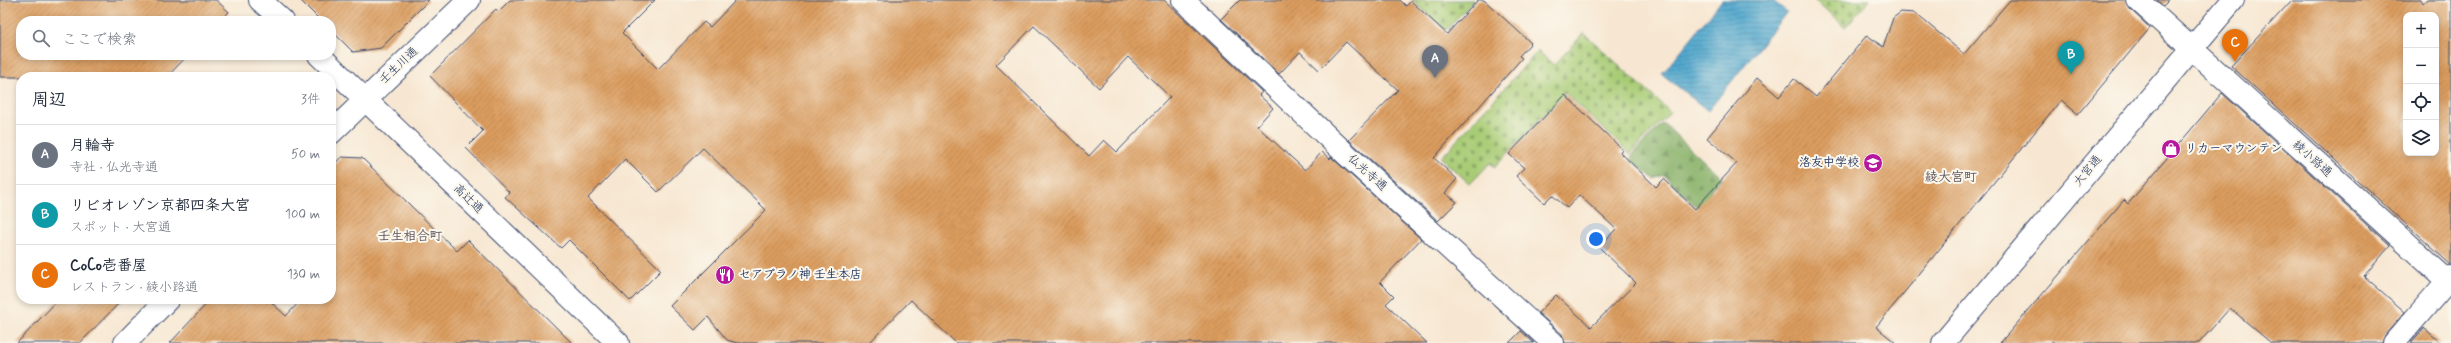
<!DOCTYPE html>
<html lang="ja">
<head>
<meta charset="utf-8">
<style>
  body { margin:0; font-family:Mynerve,"Klee One",sans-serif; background:#f2f2f3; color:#1f2937 }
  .controls { position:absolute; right:12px; top:12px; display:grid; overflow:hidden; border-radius:8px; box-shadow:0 2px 6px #0003 }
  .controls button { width:36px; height:36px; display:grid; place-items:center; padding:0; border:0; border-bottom:1px solid #e0e1e3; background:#fff; color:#1f2937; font:20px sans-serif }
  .you { position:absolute; left:1596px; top:239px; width:14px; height:14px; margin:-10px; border:3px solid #fff; border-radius:50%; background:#1a73e8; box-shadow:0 0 0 6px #1a73e833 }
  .badge { display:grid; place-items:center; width:26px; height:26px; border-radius:50%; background:#b5179e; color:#fff; font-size:13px; font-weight:700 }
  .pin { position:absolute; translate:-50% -33px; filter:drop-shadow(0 1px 2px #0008) }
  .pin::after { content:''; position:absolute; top:21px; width:14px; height:12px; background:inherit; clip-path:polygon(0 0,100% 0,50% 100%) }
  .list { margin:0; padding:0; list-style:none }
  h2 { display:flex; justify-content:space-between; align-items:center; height:52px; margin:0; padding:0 16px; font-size:17px }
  h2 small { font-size:13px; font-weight:400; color:#747a83 }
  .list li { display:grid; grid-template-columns:26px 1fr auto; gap:12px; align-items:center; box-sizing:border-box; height:60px; padding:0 16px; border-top:1px solid #e0e1e3 }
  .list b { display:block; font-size:15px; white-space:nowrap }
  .list p { margin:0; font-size:13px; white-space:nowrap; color:#747a83 }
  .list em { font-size:13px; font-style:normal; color:#747a83 }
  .icon { flex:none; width:22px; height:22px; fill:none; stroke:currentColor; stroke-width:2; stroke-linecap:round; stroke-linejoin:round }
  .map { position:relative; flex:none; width:2451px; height:343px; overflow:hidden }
  .search { position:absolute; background:#fff; box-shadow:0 2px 6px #0003; left:16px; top:16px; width:320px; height:44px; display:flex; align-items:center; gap:10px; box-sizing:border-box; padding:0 14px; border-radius:16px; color:#747a83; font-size:15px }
  .panel { position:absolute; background:#fff; box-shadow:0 2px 6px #0003; left:16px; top:72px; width:320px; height:232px; border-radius:16px }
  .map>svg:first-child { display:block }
  .forest { fill:url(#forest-firs); stroke:#507062 }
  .cemetery { fill:url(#cemetery-stones); stroke:#627e6a }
  .water { fill:url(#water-rules); stroke:#366c96 }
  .building { fill:url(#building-hatch); fill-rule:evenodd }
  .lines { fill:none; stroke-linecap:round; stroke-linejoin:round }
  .street-casing { stroke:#3c4b6f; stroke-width:24 }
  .secondary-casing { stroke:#3c4b6f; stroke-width:24 }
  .street { stroke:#fff; stroke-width:22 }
  .secondary { stroke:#fff; stroke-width:22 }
  .labels { text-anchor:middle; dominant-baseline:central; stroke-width:4; stroke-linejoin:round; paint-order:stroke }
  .street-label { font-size:12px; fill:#1b2f5e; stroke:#fbf7ec }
  .poi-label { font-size:12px; font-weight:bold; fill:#1b2f5e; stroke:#fbf7ec; text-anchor:start }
  .neighbourhood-label { font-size:13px; font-weight:bold; fill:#5f565e; stroke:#fbf7ec }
</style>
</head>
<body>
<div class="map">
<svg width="2451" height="343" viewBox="0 0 2451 343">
  <defs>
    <pattern id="forest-firs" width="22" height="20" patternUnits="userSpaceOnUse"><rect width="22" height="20" fill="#86b066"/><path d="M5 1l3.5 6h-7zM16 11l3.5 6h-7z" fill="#6d9057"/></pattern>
    <pattern id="cemetery-stones" width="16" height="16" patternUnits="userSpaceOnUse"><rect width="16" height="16" fill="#a8cc75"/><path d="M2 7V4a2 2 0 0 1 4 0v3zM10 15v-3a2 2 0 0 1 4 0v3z" fill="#88a663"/></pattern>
    <pattern id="water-rules" width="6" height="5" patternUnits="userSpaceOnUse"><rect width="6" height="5" fill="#52a8ce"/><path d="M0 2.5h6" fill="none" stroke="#4389aa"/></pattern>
    <pattern id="building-hatch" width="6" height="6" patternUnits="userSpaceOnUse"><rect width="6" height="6" fill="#dc9d5e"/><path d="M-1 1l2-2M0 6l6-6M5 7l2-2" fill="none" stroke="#b28051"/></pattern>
  </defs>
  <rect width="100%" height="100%" fill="#fbf7ec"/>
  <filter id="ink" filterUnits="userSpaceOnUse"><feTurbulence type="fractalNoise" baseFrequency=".025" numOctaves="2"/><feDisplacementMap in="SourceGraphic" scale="8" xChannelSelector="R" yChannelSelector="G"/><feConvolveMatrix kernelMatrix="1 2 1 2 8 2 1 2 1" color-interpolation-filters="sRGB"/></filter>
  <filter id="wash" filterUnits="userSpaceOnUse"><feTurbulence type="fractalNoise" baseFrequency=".012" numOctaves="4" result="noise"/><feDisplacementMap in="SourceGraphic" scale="16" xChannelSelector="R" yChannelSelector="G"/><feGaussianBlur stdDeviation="0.9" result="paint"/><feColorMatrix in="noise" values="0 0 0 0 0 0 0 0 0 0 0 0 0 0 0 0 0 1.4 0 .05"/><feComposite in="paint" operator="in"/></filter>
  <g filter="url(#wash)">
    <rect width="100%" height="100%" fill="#f7e7d2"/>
    <path class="forest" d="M1663 123 1722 178 1710 190 1724 204 1709 219 1664 175 1654 179 1631 160 1632 155Z"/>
    <path class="cemetery" d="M1412 0H1474L1446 30Z
      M1815 0H1870L1845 27Z
      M1584 33 1670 112 1630 154 1565 93 1495 167 1490 163 1470 184 1441 158 1538 51 1554 65Z"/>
    <path class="water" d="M1722 0H1772L1787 12 1708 111 1662 74Z"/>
    <g id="blocks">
      <path class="building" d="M0 0H216L229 12 220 21H21V55H188L167 77H0Z
        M300 0H429L381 48 353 52 331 30V21H321Z
        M510 0H655L622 33 658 69 704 22 710 27 736 0H1164L1262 92 1259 95 1273 108 1257 126 1305 170 1322 152 1330 159 1331 157 1421 239 1380 282 1394 296 1386 304 1427 343H956L911 300 869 343H737L727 340 708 317 695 330 670 306 766 210 703 148 658 192 625 159 588 198 661 270 630 301 569 240 561 248 505 197 509 192 466 148 483 131 430 76 496 9 498 12ZM1034 26 1099 88 1128 57 1170 97 1117 152 1104 140 1089 156 996 65Z
        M1240 0H1400L1406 6 1411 1 1447 34 1478 0H1484L1531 43 1519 56 1522 58 1434 158 1457 179 1445 193 1457 202 1438 221 1349 140 1398 90 1346 42 1319 70 1300 52 1279 74 1221 19Z
        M2010 0H2126L2130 9 2150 28 2078 114 2061 100 1876 327 1896 343H1565L1562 334 1538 313 1556 295 1591 327 1636 283 1599 247 1616 229 1579 195 1567 208 1552 195 1544 203 1516 176 1524 168 1509 154 1565 95 1622 149 1620 152 1656 187 1664 179 1695 209 1737 163 1707 138 1757 78 1779 97 1794 79 1816 97 1867 35 1883 47 1893 18 1901 12 1915 13 1964 54Z
        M2157 0H2169L2163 6Z
        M2292 0H2421L2423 4 2427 0H2451V265L2231 66ZM2406 15H2436V153H2406Z
        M2222 93 2390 246 2364 276 2405 312 2385 335 2382 343H2271L2230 308 2199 343H2000L2124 200 2128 204Z
        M341 157 362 158 457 251 468 240 572 343H170L211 299H268L286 316 302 299H331V168Z
        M59 299H123L80 343H17Z
        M2424 328 2441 343H2411Z
        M1521 331 1534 343H1509Z"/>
    </g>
  </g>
  <g filter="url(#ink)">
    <use href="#blocks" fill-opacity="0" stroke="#3c4b6f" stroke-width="1"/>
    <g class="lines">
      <defs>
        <path id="street" d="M1183 0 1348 156 1553 343
          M2138 0 2451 284
          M2394 343 2451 277"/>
        <path id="secondary" d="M260 0 283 21
          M319 55 618 343
          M331 133 469 0
          M125 343 168 299
          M1943 343 2233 0"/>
      </defs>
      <use href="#street" class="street-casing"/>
      <use href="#secondary" class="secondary-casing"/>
      <use href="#street" class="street"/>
      <use href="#secondary" class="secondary"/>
    </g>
  </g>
  <defs>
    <symbol id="shop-disc" viewBox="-11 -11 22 22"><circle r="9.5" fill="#b5179e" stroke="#fbf7ec"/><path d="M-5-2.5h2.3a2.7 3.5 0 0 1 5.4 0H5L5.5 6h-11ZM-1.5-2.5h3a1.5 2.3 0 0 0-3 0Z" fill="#fff"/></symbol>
    <symbol id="school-disc" viewBox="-11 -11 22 22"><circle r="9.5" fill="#b5179e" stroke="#fbf7ec"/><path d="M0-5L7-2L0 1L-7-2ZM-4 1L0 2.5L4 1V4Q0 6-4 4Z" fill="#fff"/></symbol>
    <symbol id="restaurant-disc" viewBox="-11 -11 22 22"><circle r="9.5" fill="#b5179e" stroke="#fbf7ec"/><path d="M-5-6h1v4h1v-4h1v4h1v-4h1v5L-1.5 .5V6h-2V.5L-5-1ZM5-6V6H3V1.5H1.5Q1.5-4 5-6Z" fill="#fff"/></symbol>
  </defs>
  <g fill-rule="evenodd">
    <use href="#shop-disc" x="2160" y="138" width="22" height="22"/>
    <use href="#school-disc" x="1862" y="152" width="22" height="22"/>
    <use href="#restaurant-disc" x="714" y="264" width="22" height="22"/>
  </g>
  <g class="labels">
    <g class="street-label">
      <text transform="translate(399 66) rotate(-43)">壬生川通</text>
      <text transform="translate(2312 159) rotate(42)">綾小路通</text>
      <text transform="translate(2088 171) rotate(-50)">大宮通</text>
      <text transform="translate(1367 173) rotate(42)">仏光寺通</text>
      <text transform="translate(468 199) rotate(44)">高辻通</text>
    </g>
    <g class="poi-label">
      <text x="2185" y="149">リカーマウンテン</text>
      <text x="1859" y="163" text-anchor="end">洛友中学校</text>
      <text x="739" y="275">セアブラノ神 壬生本店</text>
    </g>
    <g class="neighbourhood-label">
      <text x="1951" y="177">綾大宮町</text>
      <text x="410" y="236">壬生相合町</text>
    </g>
  </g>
</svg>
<div class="controls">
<button>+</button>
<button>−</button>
<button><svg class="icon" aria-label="locate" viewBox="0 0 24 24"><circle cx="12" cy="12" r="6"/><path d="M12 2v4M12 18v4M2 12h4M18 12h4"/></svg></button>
<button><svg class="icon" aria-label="layers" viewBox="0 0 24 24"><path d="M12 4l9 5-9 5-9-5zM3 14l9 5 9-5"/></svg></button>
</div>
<div class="you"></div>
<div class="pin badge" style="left:1435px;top:78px;background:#6b7280">A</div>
<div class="pin badge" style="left:2071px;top:74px;background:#0f9aa8">B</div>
<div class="pin badge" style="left:2235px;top:62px;background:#e8710a">C</div>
<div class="search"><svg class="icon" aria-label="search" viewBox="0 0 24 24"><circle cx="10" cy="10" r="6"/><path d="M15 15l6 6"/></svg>ここで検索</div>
<section class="panel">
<h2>周辺<small>3件</small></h2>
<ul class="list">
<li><span class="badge" style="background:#6b7280">A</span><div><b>月輪寺</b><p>寺社 · 仏光寺通</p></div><em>50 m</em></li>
<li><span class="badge" style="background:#0f9aa8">B</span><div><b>リビオレゾン京都四条大宮</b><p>スポット · 大宮通</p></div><em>100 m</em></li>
<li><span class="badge" style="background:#e8710a">C</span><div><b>CoCo壱番屋</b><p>レストラン · 綾小路通</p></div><em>130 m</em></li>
</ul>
</section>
</div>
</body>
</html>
